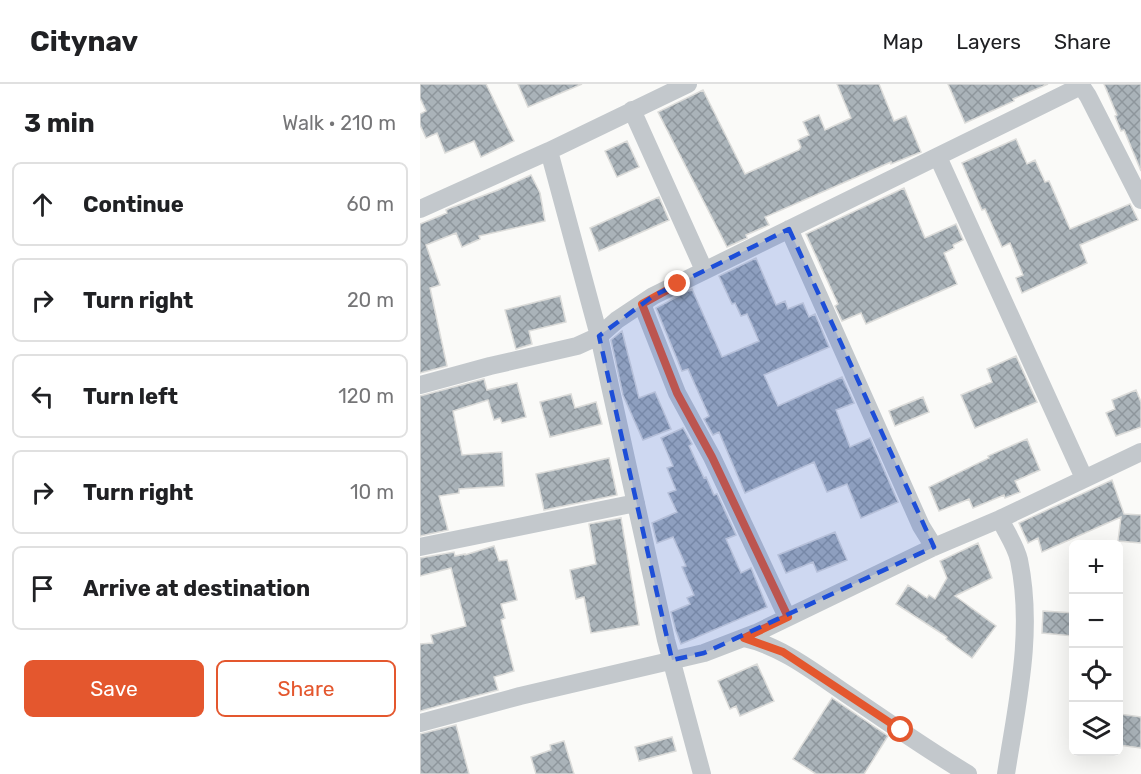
<!DOCTYPE html>
<html lang="en">
<head>
<meta charset="utf-8">
<style>
  body { margin:0; font-family:Rubik,sans-serif; background:#f2f2f2; color:#202124 }
  .controls { position:absolute; right:18px; bottom:18px; display:grid; overflow:hidden; border-radius:9px; box-shadow:0 6px 24px #0002 }
  .controls button { width:54px; height:54px; display:grid; place-items:center; padding:0; border:0; border-bottom:2px solid #e0e0e0; background:#fff; color:#202124; font:30px sans-serif }
  .stop { position:absolute; width:18px; height:18px; margin:-14px; border:4px solid #e4572e; border-radius:50%; background:#fff }
  .stop.end { background:#e4572e; border-color:#fff; box-shadow:0 2px 6px #0008 }
  .list { margin:0; padding:0; list-style:none }
  h2 { display:flex; justify-content:space-between; align-items:center; height:78px; margin:0; padding:0 24px; font-size:26px }
  h2 small { font-size:20px; font-weight:400; color:#757577 }
  .list li { display:grid; grid-template-columns:39px 1fr auto; gap:18px; align-items:center; box-sizing:border-box; height:84px; margin:0 12px 12px; padding:0 12px; border:2px solid #e0e0e0; border-radius:9px }
  .list b { display:block; font-size:22px; white-space:nowrap }
  .list em { font-size:20px; font-style:normal; color:#757577 }
  .actions { display:flex; gap:12px; padding:18px 24px }
  .actions a { flex:1; padding:14px 0; border:2px solid #e4572e; border-radius:9px; text-align:center; font-size:21px; color:#e4572e }
  .actions .main { background:#e4572e; color:#fff }
  .icon { flex:none; width:33px; height:33px; fill:none; stroke:currentColor; stroke-width:2; stroke-linecap:round; stroke-linejoin:round }
  .map { position:relative; flex:none; width:721px; height:690px; overflow:hidden }
  header { display:flex; align-items:center; gap:36px; box-sizing:border-box; height:84px; padding:0 30px; background:#fff; border-bottom:2px solid #e0e0e0 }
  header strong { font-size:28px }
  nav { display:flex; gap:33px; margin-inline-start:auto; font-size:21px }
  main { display:flex }
  aside { flex:1; background:#fff }
  .map>svg:first-child { display:block }
  .building { fill:url(#building-cross-hatch); stroke:#dcdcda; stroke-width:1.5 }
  .lines { fill:none; stroke-linecap:round; stroke-linejoin:round }
  .street { stroke:#c3c8cc; stroke-width:18 }
  .route { stroke:#e4572e; stroke-width:8 }
  .marked { fill:#1d4ed8; fill-opacity:0.2; stroke:#1d4ed8; stroke-width:4.5; stroke-dasharray:12 8; stroke-linejoin:round }
</style>
</head>
<body>
<header>
<strong>Citynav</strong>
<nav><a>Map</a><a>Layers</a><a>Share</a></nav>
</header>
<main>
<aside>
<h2>3 min<small>Walk · 210 m</small></h2>
<ul class="list">
<li><svg class="icon" aria-label="ahead" viewBox="0 0 24 24"><path d="M12 20V5M6 11l6-6 6 6"/></svg><div><b>Continue</b></div><em>60 m</em></li>
<li><svg class="icon" aria-label="right" viewBox="0 0 24 24"><path d="M7 20v-9h11M14 6l5 5-5 5"/></svg><div><b>Turn right</b></div><em>20 m</em></li>
<li><svg class="icon" aria-label="left" viewBox="0 0 24 24"><path d="M17 20v-9H6M10 6l-5 5 5 5"/></svg><div><b>Turn left</b></div><em>120 m</em></li>
<li><svg class="icon" aria-label="right" viewBox="0 0 24 24"><path d="M7 20v-9h11M14 6l5 5-5 5"/></svg><div><b>Turn right</b></div><em>10 m</em></li>
<li><svg class="icon" aria-label="arrive" viewBox="0 0 24 24"><path d="M6 21V4h12l-3 4 3 4H6"/></svg><div><b>Arrive at destination</b></div></li>
</ul>
<div class="actions"><a class="main">Save</a><a>Share</a></div>
</aside>
<div class="map">
<svg width="721" height="690" viewBox="0 0 721 690">
  <defs>
    <pattern id="building-cross-hatch" width="8" height="8" patternUnits="userSpaceOnUse" patternTransform="scale(1.5)"><rect width="8" height="8" fill="#aab3b9"/><path d="M0 0l8 8M0 8l8-8" fill="none" stroke="#8e969c"/></pattern>
  </defs>
  <rect width="100%" height="100%" fill="#fafaf8"/>
  <path class="building" d="M0 0H66L94 57 61 73 54 57 25 69 17 49 6 54 0 41V30L6 27 0 14Z
    M98 0H162L108 23Z
    M417 0H459L474 37 486 32 501 68 471 80V78L345 133 349 141 326 151 327 154 307 163 238 28 283 6 325 90 379 66 381 63 378 56 389 51 383 38 399 31 405 46 431 34Z
    M528 0H628L593 15 594 17 545 39Z
    M684 0H721V87L704 46 701 47 695 32 697 31Z
    M596 55 607 80 615 76 625 98 629 97 650 145 710 120 718 136 660 161 667 179 602 209 596 194 603 191 590 159 582 163 565 125 562 126 542 79Z
    M207 57 219 83 197 93 185 67Z
    M111 91 120 109 125 137 59 152 60 155 42 163 36 149 6 161 20 201 10 204 27 282 0 289V140L27 129 26 126 28 125 78 106Z
    M484 104 505 154 536 140 543 156 533 161 534 164 524 169 537 200 446 240 441 229 422 237 415 222 418 220 386 150Z
    M239 113 249 136 179 167 170 144Z
    M336 174 356 221 365 217 368 225 383 219 389 233 395 230 409 263 344 291 358 322 422 293 434 319 416 326 430 363 450 354 478 418 441 434 427 400 407 408 394 378 325 409 299 348 293 351 284 335 289 332 268 285 262 287 236 224 272 205 302 273 339 257 327 230 321 232 315 219 312 220 299 192Z
    M140 212 146 238 109 247 112 260 96 265 85 226Z
    M202 247 219 314 235 308 251 345 223 356 203 311 191 256Z
    M596 272 617 318 555 344 541 311 572 298 567 285Z
    M64 295 67 306 97 299 106 333 82 339 80 334 74 336 68 316 33 327 42 371 82 368 84 402 39 405V409L19 412 28 446 0 452V312Z
    M716 306 721 318V343L696 352 686 329 695 325 692 316Z
    M151 310 155 324 176 318 182 340 130 353 120 318Z
    M503 313 509 328 475 342 469 327Z
    M263 344 272 360 269 362 284 394 286 393 294 411 297 410 316 451 306 455 321 489 331 484 347 523 261 560 256 547 251 528 270 520 267 514 274 511 262 483 266 482 253 453 237 459 232 439 257 428 248 409 256 406 247 384 253 382 241 354Z
    M607 355 620 386 595 397 600 408 585 414 584 411 553 424 549 415 519 427 509 403 569 374 568 372Z
    M189 374 197 411 124 426 116 390Z
    M692 396 704 430 721 431V459L698 457 701 433 622 468 618 454 608 459 599 439Z
    M201 434 219 541 171 549 164 513 156 515 150 486 176 480 169 440Z
    M415 448 427 476 397 488 393 478 366 489 358 471Z
    M558 459 572 494 535 512 576 542 552 574 526 555 527 553 476 520 488 501 507 514 509 511 515 515 527 494 520 477Z
    M74 462 79 477 87 476 97 516 81 520 85 534 81 536 94 587 74 593 78 606 0 627V560L13 559 11 551 46 542 31 484 0 492V474L34 468 35 472 45 470V471Z
    M623 527 654 529V552L622 549Z
    M337 580 354 617 320 632 316 622 310 625 298 597Z
    M412 614 468 652 444 690H396L373 675Z
    M699 630 721 633V664L699 661Z
    M36 641 49 690H0V650Z
    M252 653 256 667 219 677 215 663Z
    M144 657 154 690H116L111 673 131 666 130 661Z"/>
  <g class="lines">
    <path class="street" d="M212 26 284 186
      M129 67 179 252 246 556 282 690
      M518 73 664 394
      M0 125 129 67 268 0
      M369 145 501 442 514 463
      M222 220 257 309 292 373 367 533
      M0 301 70 282 157 262 179 252 197 236 233 212 659 3H662L668 12 721 116
      M580 435C586 448 596 462 599 476 614 548 597 619 586 690
      M0 463 216 419
      M324 554C361 562 394 588 425 609 465 636 506 665 548 690
      M0 639 100 612 284 569 336 549 514 463 580 435 721 368"/>
  </g>
  <g class="lines">
    <path class="route" d="M258 200 222 220 257 309 292 373 368 533 324 554 363 568 481 646"/>
  </g>
  <path class="marked" d="M369 145 514 463 284 569 252 576 179 252 233 212Z"/>
</svg>
<div class="controls">
<button>+</button>
<button>−</button>
<button><svg class="icon" aria-label="locate" viewBox="0 0 24 24"><circle cx="12" cy="12" r="6"/><path d="M12 2v4M12 18v4M2 12h4M18 12h4"/></svg></button>
<button><svg class="icon" aria-label="layers" viewBox="0 0 24 24"><path d="M12 4l9 5-9 5-9-5zM3 14l9 5 9-5"/></svg></button>
</div>
<div class="stop" style="left:481px;top:646px"></div>
<div class="stop end" style="left:258px;top:200px"></div>
</div>
</main>
</body>
</html>
